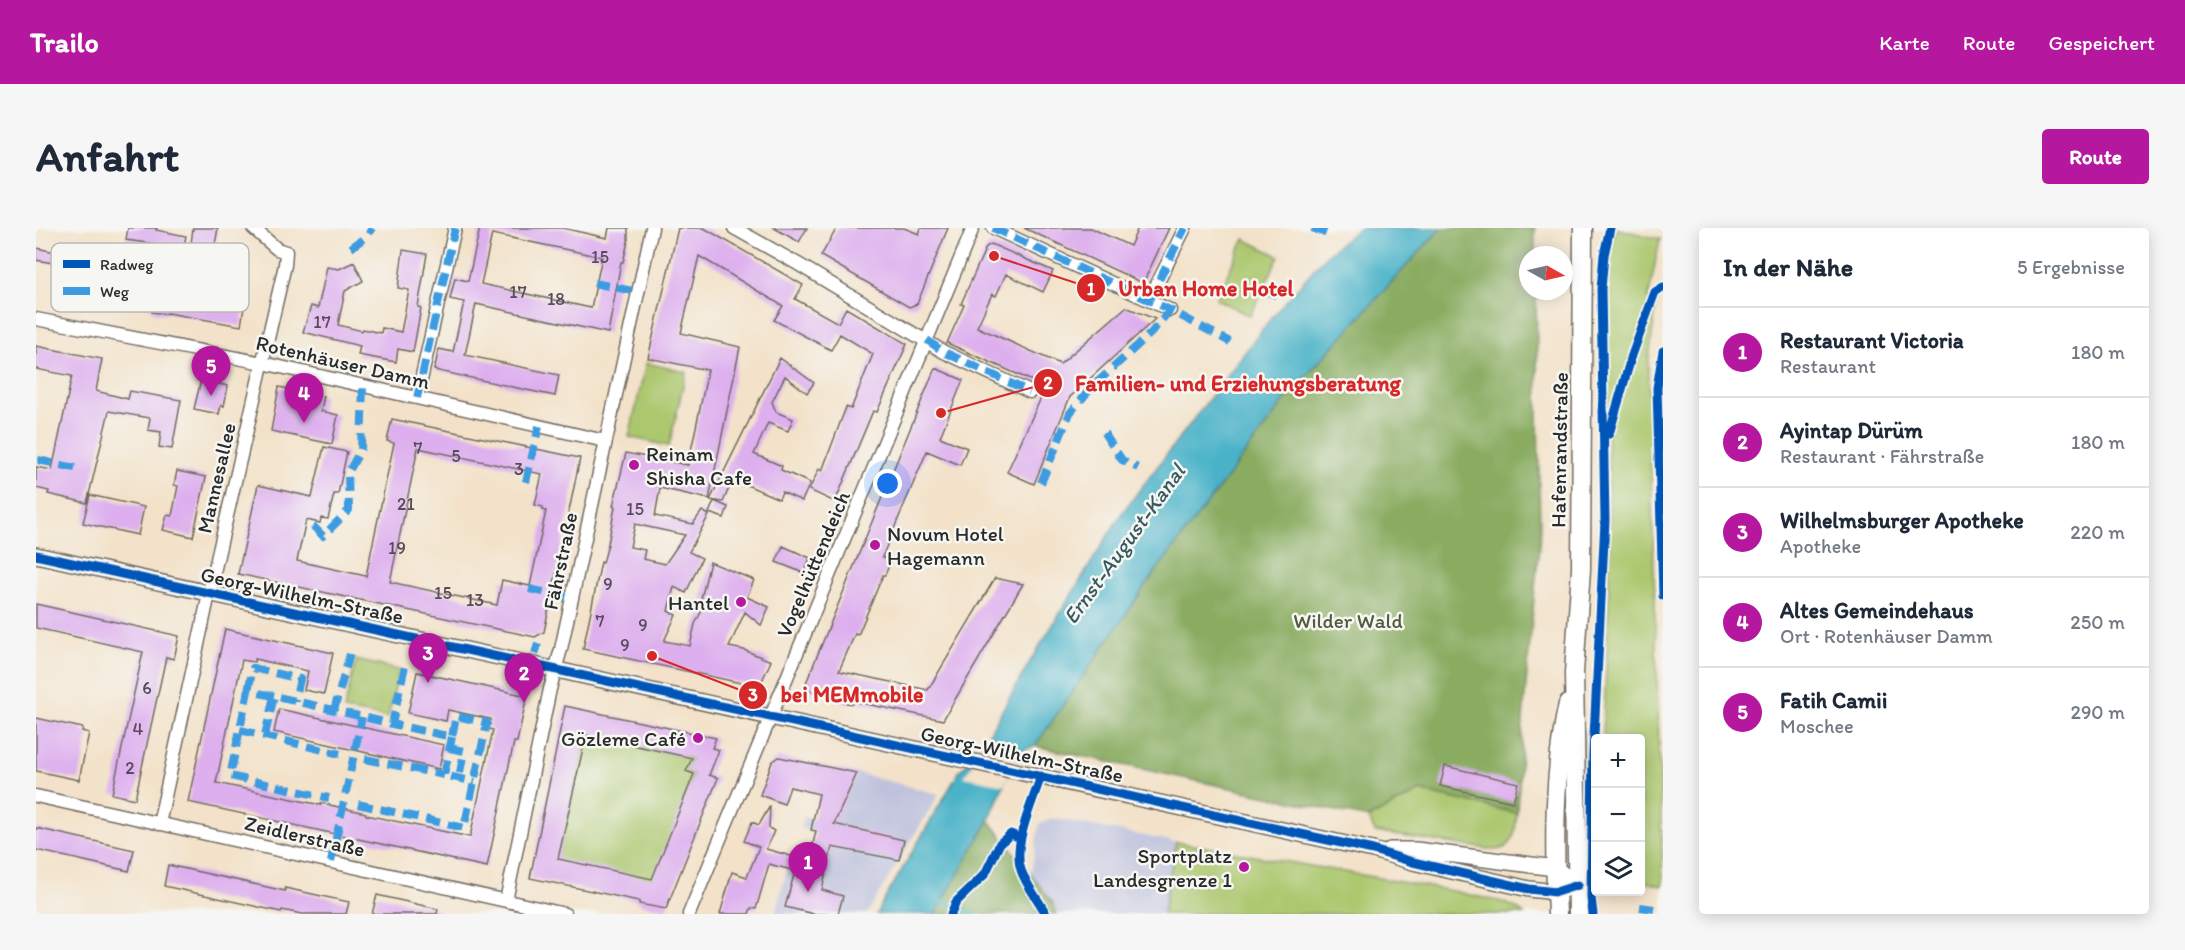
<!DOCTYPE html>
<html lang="de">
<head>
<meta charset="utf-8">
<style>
  body { margin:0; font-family:Itim,sans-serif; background:#f6f6f7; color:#1f2937 }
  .controls { position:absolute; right:18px; bottom:18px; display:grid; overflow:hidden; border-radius:6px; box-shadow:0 3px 15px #0003 }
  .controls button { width:54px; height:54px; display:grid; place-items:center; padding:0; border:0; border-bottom:2px solid #e0e1e3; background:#fff; color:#1f2937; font:30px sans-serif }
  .compass { position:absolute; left:1483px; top:18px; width:54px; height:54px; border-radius:50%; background:#fff; box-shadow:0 3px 15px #0003; rotate:98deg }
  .you { position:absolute; left:852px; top:256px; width:21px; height:21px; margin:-15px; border:4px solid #fff; border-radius:50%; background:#1a73e8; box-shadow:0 0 0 9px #1a73e833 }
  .badge { display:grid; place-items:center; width:39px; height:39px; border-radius:50%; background:#b5179e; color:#fff; font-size:20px; font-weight:700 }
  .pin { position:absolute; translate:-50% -50px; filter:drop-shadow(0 2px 3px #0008) }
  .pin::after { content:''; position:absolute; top:32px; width:21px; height:18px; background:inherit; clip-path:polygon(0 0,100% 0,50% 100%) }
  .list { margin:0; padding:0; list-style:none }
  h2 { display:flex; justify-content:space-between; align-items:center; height:78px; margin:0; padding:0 24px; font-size:26px }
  h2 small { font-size:20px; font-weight:400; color:#747a83 }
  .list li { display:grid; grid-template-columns:39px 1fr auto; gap:18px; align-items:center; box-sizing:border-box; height:90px; padding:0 24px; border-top:2px solid #e0e1e3 }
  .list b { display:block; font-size:22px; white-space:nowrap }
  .list p { margin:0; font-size:20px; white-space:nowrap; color:#747a83 }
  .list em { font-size:20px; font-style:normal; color:#747a83 }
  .icon { flex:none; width:33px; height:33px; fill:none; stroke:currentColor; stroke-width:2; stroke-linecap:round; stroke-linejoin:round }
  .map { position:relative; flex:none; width:1627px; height:686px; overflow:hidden; border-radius:6px }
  header { display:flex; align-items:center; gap:36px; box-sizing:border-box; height:84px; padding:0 30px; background:#b5179e; color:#fff }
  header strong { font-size:28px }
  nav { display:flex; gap:33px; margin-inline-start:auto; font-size:21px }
  .intro { display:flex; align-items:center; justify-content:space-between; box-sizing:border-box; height:144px; padding:0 36px }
  h1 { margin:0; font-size:42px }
  .button { padding:15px 27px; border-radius:6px; background:#b5179e; color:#fff; font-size:21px; font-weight:700 }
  main { display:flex; gap:36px; padding:0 36px }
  aside { flex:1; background:#fff; border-radius:6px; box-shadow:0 3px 15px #0003 }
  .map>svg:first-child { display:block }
  .industrial { fill:#c0c2dd }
  .green { fill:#acc76e; stroke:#6c794c; stroke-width:1.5 }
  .forest { fill:#89ac61; stroke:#5a6c46; stroke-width:1.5 }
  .water { fill:#4ab2c8; stroke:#3a6e7a; stroke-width:1.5 }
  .pier { fill:#f3e2c9 }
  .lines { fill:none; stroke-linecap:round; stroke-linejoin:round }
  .stream { stroke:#4ab2c8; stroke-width:4.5 }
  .building { fill:#ddafee; fill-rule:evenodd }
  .minor-casing { stroke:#716b62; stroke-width:15 }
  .tertiary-casing { stroke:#716b62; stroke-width:18 }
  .secondary-casing { stroke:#716b62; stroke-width:21 }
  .minor { stroke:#fff; stroke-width:12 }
  .tertiary { stroke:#fff; stroke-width:15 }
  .secondary { stroke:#fff; stroke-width:18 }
  .quiet { stroke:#3d9ce1; stroke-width:8; stroke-dasharray:15 8; stroke-linecap:butt }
  .cycleway-casing { stroke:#f6f6f2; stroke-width:13 }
  .cycleway { stroke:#0057b8; stroke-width:9 }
  .poi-dot { fill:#b5179e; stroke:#f6f6f2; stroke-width:2 }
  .labels { text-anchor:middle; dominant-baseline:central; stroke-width:5; stroke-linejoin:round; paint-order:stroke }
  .number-label { font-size:18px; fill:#584c5c }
  .street-label { font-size:21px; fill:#2b2b2b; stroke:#f6f6f2 }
  .poi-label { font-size:21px; fill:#2b2b2b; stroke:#f6f6f2; text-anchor:end }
  .park-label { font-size:21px; fill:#525a3f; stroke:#f6f6f2 }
  .water-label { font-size:22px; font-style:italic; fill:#365a62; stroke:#f6f6f2 }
  .key { fill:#f6f6f2; stroke:#b9b9b6; stroke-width:1.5 }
  .key-label { font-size:16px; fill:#2b2b2b }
  .leader { fill:none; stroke:#d62828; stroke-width:2 }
  .callout-dot { fill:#d62828; stroke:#f6f6f2; stroke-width:2 }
  .mark-label { font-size:18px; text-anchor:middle; font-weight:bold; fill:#fff }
  .callout-label { font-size:22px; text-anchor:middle; font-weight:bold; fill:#d62828; stroke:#f6f6f2; stroke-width:5; stroke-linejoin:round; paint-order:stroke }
</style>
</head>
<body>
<header>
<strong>Trailo</strong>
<nav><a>Karte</a><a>Route</a><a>Gespeichert</a></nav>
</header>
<div class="intro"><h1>Anfahrt</h1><a class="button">Route</a></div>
<main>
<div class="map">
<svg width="1627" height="686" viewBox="0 0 1627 686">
  <rect width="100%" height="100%" fill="#f6f6f2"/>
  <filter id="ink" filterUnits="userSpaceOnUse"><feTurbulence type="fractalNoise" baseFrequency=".0167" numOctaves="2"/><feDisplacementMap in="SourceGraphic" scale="12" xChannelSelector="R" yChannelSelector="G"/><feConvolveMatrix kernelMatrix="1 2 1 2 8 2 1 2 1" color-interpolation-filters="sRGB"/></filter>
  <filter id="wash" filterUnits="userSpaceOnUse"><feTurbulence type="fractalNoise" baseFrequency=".008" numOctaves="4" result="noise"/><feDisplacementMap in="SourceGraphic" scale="24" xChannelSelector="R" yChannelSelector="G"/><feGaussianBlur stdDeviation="1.35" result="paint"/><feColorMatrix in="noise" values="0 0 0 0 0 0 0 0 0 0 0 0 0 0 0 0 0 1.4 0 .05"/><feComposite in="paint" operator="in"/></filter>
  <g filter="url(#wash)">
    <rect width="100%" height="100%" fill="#f3e2c9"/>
    <path class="industrial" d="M821 545 903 566 831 686H739L751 641 775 634 780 604 765 600 768 589 798 596Z
      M1016 590 1140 614 1127 686H1020L1017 675 995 645 1003 596Z"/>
    <path class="green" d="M1579 0 1624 11 1612 71H1621L1612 137 1627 658 1605 653 1604 511 1567 510 1573 369V294L1568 56Z
      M1208 11 1243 28 1214 88 1180 71Z
      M610 135 650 144 633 218 593 209Z
      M320 432 363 442 352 490 308 482Z
      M550 507 656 530 651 543 658 546 615 659 521 634Z
      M1384 563 1481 585C1479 602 1480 622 1458 622L1339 604 1333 590Z
      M1140 614 1422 664C1444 671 1471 670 1488 686H1127Z"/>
    <path class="forest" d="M1405 0H1499V27H1492V63H1500L1504 307 1488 478 1481 585 1384 563 1333 590 999 518 1112 354 1253 167Z
      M953 592 1017 675 1020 686H899Z"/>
    <path class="water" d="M1324 0H1405L1253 167 1112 354 999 518 985 523 969 554 953 592 899 686H840L923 544 943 523 992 437 1086 285 1236 89 1292 25Z"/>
    <path class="pier" d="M950 516 986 523 968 557 928 549Z"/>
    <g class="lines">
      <path class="stream" d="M903 672 937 686"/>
    </g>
    <g id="blocks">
      <path class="building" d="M92 0H121L120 2 150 8 146 27 118 21V16L90 12Z
        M157 0H182L179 17 155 16Z
        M444 0H526L571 10 573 0H592V14L587 34H585L572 105 440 76 429 127 523 147 519 168 398 142 403 121 417 124 428 74 414 71 419 50 432 53ZM456 6 566 29 555 80 445 56Z
        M642 0H668L767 57 759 71 802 95 810 80 871 116 841 184 837 183 799 274 773 262 783 241 786 243 810 179 815 181 837 126 804 106 795 122 738 92 747 78 663 28 645 105 704 119 673 271 624 260 619 288 657 296 666 283 673 287 653 324 666 330 650 365 638 359 632 383 640 387 628 413 654 418 659 396 670 374 665 371 674 334 718 352 711 369 733 379 725 397 709 384 693 419 708 422 735 433 725 455 719 458 547 421 565 334 567 335 572 316 579 279 577 278 590 225 652 237 672 142 612 130ZM599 296 612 299 649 307 629 336 607 331 609 322 594 319Z
        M738 0H771L763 14Z
        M801 0H868L883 6 885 0H912L881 76 873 79 785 28Z
        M988 0H1055L1094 18 1102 0H1133L1107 55Z
        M30 15 64 21 61 40 94 46 93 54 122 59V55L135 57V60L209 73 205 98 131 85V86L116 84 117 80 89 76 88 78 35 69 40 39 0 32V20L29 26Z
        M955 16 1017 43 1007 64 970 46 960 68 956 66 941 99 1024 136 1090 79 1119 91 1034 169 998 256 971 244 1010 159 911 115 928 77 925 76 950 19Z
        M367 22 391 26 382 79 385 80 377 124 362 121 360 134 322 127 324 118 267 104 275 78 282 80 291 39 303 41 318 34 327 53 309 63 302 97 326 103 327 101 345 105 346 100 365 104 373 62 362 60Z
        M0 118 66 131 60 163 92 171 94 163 145 172 136 221 123 219 125 204 112 202 114 190 73 183 51 275 12 266 13 263 0 260V239L16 242 36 148 0 141Z
        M744 130 778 155 771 165 749 148 736 174 740 184 757 191 752 203 732 195 718 226 746 238 745 242 774 255 766 273 746 264 743 271 697 251 687 274 674 272Z
        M899 140 927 152 904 209 931 220 924 237 891 223 846 329 855 333 849 347H847L822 407 819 406 803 443 892 462 959 350 987 356 907 492 816 473V476L803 473 804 470 774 463 770 455Z
        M165 152 192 158 188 178 185 177 183 186 158 181Z
        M243 159 288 168 285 183 302 187 296 216 235 203Z
        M356 191 544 230 508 404 499 409 202 346 222 257 276 269 288 219 311 224 302 266H298L292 291 285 290 284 295 270 292 261 333 330 348 358 215 351 213ZM382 220 506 246 499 277 507 279V282L510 283 494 358 466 352 461 377 354 354Z
        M141 243 170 249 157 309 127 302 131 287 136 288 142 258 138 257Z
        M54 267 108 279 102 307 47 295Z
        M678 273 692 279 688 290 673 285Z
        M747 318 774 330 768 345 740 334Z
        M0 376 143 408 138 431 130 429 99 571 76 566 107 424 0 400Z
        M189 401 297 425 288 466 268 462 272 443 219 431 218 434 206 432 180 555 285 577V575L307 580 330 585V587L434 609 457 502 453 501 455 491 412 482 410 493 372 485 381 444 491 468 481 514H478L451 639 152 574Z
        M529 478 680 510 676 520 683 522 673 547 682 550 630 681 603 676V673L494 650ZM550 507 656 530 650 543 658 546 616 651 522 631Z
        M243 481 408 517 403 541 238 504Z
        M0 490 47 500 46 503 53 505 43 552 0 543Z
        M743 529 821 545 798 596 868 612 863 632 796 619 786 662 807 668 802 686H778L749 679 759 643 733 636 720 681 715 680 713 686H684L696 644 711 649 723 619 708 613 716 594 723 597 734 578 733 600 738 603 730 621 773 633 780 603 775 602 783 566 754 559 748 576 724 567 736 534Z
        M1409 538 1482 555 1477 574 1404 558Z
        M0 600 98 622 93 643 0 622Z
        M132 637 249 663V660L313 674 310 686H266L246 682 245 684 128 658Z
        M341 667 402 681 401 686H336Z"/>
    </g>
  </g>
  <g filter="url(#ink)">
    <use href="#blocks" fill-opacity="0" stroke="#716b62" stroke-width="1.5"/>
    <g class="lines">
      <defs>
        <path id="minor" d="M698 0 762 36 908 124 994 164
          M957 0 1134 82
          M1113 72 1149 0
          M0 91 227 135 569 213
          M381 170 419 0
          M0 568 529 686
          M123 596 173 366 249 37 250 24 241 21 217 0
          M470 673 514 461 525 421 616 0
          M653 686 937 0"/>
        <path id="tertiary" d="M0 327 1337 622 1377 634 1493 661 1520 664 1542 657
          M1354 622H1380L1519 640 1542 657"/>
        <path id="secondary" d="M1521 686C1518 617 1517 544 1532 476
          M1542 686 1538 445 1545 341 1547 0"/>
      </defs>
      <use href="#minor" class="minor-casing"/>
      <use href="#tertiary" class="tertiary-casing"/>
      <use href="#secondary" class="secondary-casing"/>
      <use href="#minor" class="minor"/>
      <use href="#tertiary" class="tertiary"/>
      <use href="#secondary" class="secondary"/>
      <path class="quiet" d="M957 0 1134 82 1194 114
        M1276 0 1297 8
        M315 20 332 7 336 0
        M558 55 602 64
        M1227 61 1240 67
        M1113 72 1149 0
        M891 112 908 124 994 164
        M381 170 419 0
        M1068 205 1086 232 1102 240
        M2 232 39 240
        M490 254 503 198
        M1005 255 1034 185 1055 160 1115 105 1134 82
        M277 298 287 308 313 282 312 245 325 221 327 158
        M493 361 536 370
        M314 426 298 482 356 496 369 438
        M499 426 502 416
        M493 458 495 444
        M212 463 217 440 264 451 259 473
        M238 468 212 463 194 548 293 570
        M204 502 304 526
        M229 507 238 468 298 482
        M416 509 408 547 439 554
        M413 520 428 523 423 550
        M329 531 408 547
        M322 576 428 600 451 495 420 488 416 509 356 496
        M295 634 326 489
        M1604 679 1618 681"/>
      <defs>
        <path id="cycleway" d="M1627 123 1621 160 1627 368
          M1573 206 1595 130 1619 64 1627 59
          M0 327 1337 622 1377 634 1493 661 1520 664 1542 657
          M1005 548C997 573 976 617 985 642 990 657 1002 671 1010 686
          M915 686 920 674 949 646 964 615 975 606 984 610
          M1557 686 1555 670 1557 527 1569 293 1565 61 1568 27 1574 0"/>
      </defs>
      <use href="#cycleway" class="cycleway-casing"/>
      <use href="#cycleway" class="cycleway"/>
    </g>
  </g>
  <g class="poi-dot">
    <circle cx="598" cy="237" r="6"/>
    <circle cx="839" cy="317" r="6"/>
    <circle cx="705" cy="374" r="6"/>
    <circle cx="662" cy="510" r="6"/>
    <circle cx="1208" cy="639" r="6"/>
  </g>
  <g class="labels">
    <g class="number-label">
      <text x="564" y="29">15</text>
      <text x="482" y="64">17</text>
      <text x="520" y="71">18</text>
      <text x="286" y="94">17</text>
      <text x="382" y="220">7</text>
      <text x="420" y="228">5</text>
      <text x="483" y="241">3</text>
      <text x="370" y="276">21</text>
      <text x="599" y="281">15</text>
      <text x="361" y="320">19</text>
      <text x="572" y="356">9</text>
      <text x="407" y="365">15</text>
      <text x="439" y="372">13</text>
      <text x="564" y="393">7</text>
      <text x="607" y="397">9</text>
      <text x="589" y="417">9</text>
      <text x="111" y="460">6</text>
      <text x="102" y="501">4</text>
      <text x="94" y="540">2</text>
    </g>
    <g class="street-label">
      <text transform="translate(307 134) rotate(13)">Rotenhäuser Damm</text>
      <text transform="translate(1523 222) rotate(-89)">Hafenrandstraße</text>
      <text transform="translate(180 250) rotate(-77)">Mannesallee</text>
      <text transform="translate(524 333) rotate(-78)">Fährstraße</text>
      <text transform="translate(777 336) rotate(-67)">Vogelhüttendeich</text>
      <text transform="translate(266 367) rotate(12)">Georg-Wilhelm-Straße</text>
      <text transform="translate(986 526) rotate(12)">Georg-Wilhelm-Straße</text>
      <text transform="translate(269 608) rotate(13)">Zeidlerstraße</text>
    </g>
    <g class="poi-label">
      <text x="610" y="225" text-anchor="start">Reinam<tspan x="610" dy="24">Shisha Cafe</tspan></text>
      <text x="851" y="305" text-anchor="start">Novum Hotel<tspan x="851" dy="24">Hagemann</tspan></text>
      <text x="693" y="374">Hantel</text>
      <text x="650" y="510">Gözleme Café</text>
      <text x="1196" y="627">Sportplatz<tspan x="1196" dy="24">Landesgrenze 1</tspan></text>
    </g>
    <g class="park-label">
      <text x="1312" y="392">Wilder Wald</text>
    </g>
    <g class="water-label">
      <text transform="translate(1088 316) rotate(-54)">Ernst-August-Kanal</text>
    </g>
  </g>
  <rect x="15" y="15" width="198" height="69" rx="9" class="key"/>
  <rect x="27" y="32" width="27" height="8" fill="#0057b8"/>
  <rect x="27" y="59" width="27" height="8" fill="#3d9ce1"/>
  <g class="key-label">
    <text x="64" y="42">Radweg</text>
    <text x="64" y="69">Weg</text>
  </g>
  <path class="leader" d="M958 28L1055 60M905 185L1012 155M616 428L717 467"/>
  <g class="callout-dot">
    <circle cx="958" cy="28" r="6"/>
    <circle cx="905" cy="185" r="6"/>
    <circle cx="616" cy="428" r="6"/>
    <circle cx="1055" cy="60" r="15"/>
    <circle cx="1012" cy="155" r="15"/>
    <circle cx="717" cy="467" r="15"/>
  </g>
  <g class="mark-label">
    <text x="1055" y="67">1</text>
    <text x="1012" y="161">2</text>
    <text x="717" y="473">3</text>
  </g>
  <g class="callout-label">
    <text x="1170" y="68">Urban Home Hotel</text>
    <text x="1202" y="163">Familien- und Erziehungsberatung</text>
    <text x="816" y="474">bei MEMmobile</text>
  </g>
</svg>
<div class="controls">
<button>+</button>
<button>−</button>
<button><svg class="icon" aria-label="layers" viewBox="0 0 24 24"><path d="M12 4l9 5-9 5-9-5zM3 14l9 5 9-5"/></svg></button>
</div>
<svg class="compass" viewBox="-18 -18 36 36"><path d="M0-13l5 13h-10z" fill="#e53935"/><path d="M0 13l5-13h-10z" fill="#747a83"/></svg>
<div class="you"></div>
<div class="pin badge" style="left:772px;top:664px">1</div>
<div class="pin badge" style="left:488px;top:475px">2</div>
<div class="pin badge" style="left:392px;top:455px">3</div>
<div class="pin badge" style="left:268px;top:195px">4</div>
<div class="pin badge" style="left:175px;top:168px">5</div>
</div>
<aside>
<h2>In der Nähe<small>5 Ergebnisse</small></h2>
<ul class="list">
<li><span class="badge">1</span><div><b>Restaurant Victoria</b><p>Restaurant</p></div><em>180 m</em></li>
<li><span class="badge">2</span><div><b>Ayintap Dürüm</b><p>Restaurant · Fährstraße</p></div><em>180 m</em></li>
<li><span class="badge">3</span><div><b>Wilhelmsburger Apotheke</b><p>Apotheke</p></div><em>220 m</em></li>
<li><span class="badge">4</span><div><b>Altes Gemeindehaus</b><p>Ort · Rotenhäuser Damm</p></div><em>250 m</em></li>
<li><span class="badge">5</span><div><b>Fatih Camii</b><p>Moschee</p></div><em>290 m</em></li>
</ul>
</aside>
</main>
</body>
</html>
